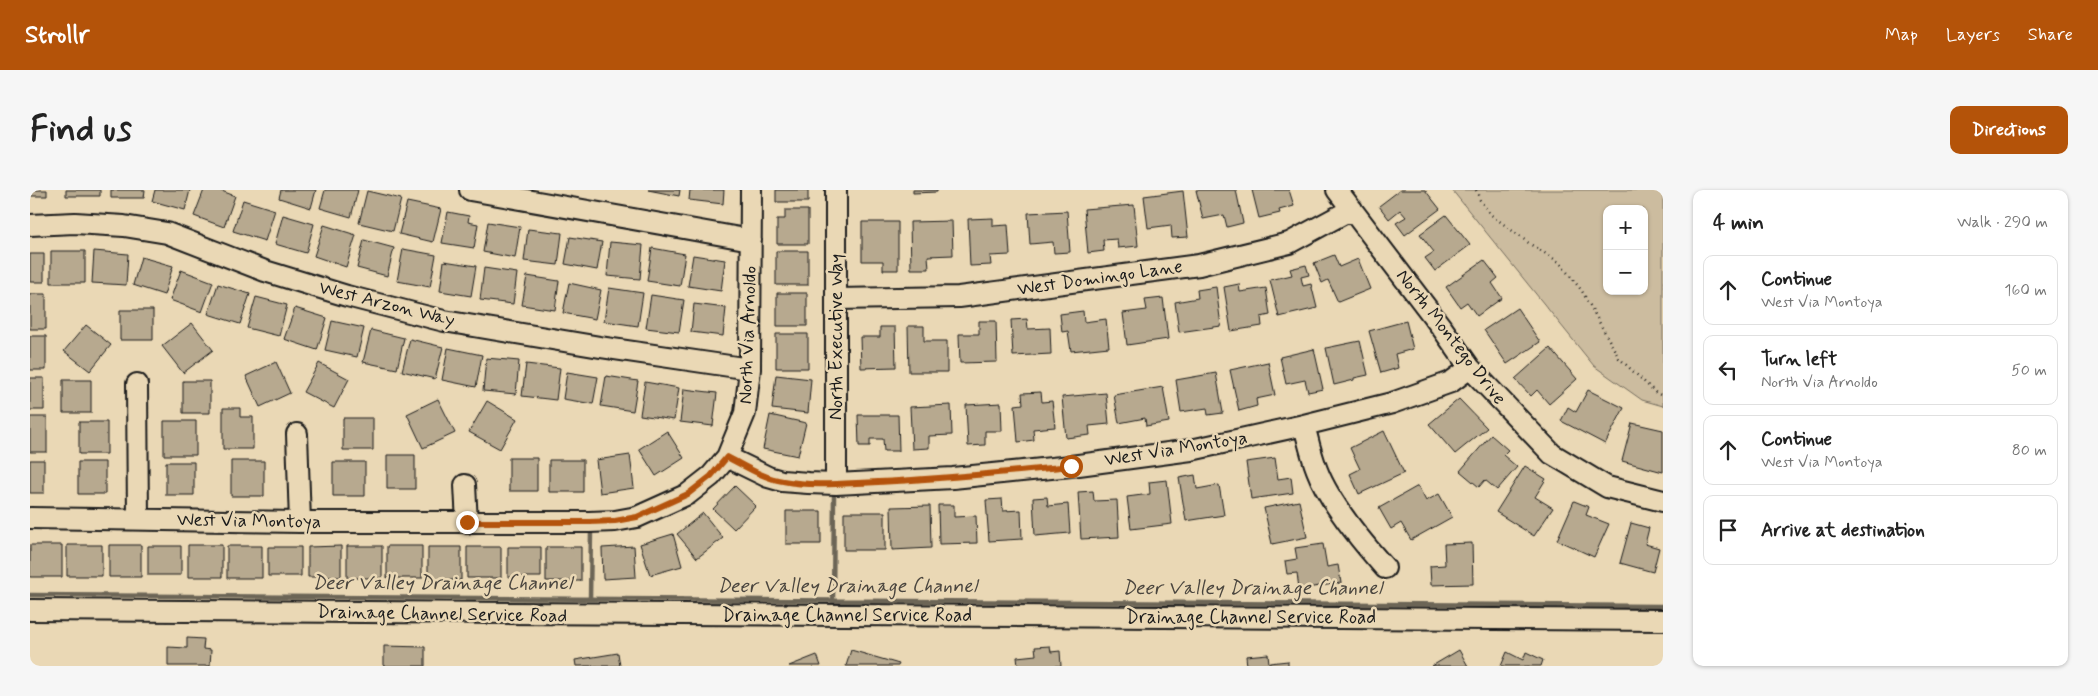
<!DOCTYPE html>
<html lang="en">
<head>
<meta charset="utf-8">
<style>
  body { margin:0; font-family:Mynerve,sans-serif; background:#f6f6f6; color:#222 }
  .controls { position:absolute; right:15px; top:15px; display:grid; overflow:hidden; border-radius:10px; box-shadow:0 1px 4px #0004 }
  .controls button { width:45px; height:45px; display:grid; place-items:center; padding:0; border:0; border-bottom:1px solid #e0e0e0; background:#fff; color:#222; font:25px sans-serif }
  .stop { position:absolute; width:15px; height:15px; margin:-11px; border:4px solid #b45309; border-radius:50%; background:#fff }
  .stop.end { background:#b45309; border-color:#fff; box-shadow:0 1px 5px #0008 }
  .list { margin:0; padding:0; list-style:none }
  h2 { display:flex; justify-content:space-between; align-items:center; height:65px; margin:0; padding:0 20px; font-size:21px }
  h2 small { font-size:16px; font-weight:400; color:#767676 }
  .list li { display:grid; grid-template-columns:32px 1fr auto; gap:15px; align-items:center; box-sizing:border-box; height:70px; margin:0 10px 10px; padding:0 10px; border:1px solid #e0e0e0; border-radius:10px }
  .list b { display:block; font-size:19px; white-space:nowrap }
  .list p { margin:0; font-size:16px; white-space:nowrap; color:#767676 }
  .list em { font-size:16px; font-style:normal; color:#767676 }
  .icon { flex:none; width:28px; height:28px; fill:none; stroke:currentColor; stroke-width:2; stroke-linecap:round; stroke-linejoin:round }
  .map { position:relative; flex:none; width:1633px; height:476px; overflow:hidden; border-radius:10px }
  header { display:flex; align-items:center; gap:30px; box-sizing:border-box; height:70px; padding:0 25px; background:#b45309; color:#fff }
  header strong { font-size:24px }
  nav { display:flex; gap:28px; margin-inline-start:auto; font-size:18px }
  .intro { display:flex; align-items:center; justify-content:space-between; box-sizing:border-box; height:120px; padding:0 30px }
  h1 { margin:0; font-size:35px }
  .button { padding:12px 22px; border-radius:10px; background:#b45309; color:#fff; font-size:18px; font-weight:700 }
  main { display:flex; gap:30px; padding:0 30px }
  aside { flex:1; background:#fff; border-radius:10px; box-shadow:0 1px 4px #0004 }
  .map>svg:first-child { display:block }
  .green { fill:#ccbc9f; stroke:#746c5e; fill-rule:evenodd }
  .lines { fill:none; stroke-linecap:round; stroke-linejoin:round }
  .stream { stroke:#6c6557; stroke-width:4.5 }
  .building { fill:#b7a98f; stroke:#1c1c1c }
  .minor-casing { stroke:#1c1c1c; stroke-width:24 }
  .path { stroke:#1c1c1c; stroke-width:2.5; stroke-dasharray:1 4; stroke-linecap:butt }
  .minor { stroke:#ead8b5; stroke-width:20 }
  .route { stroke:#b45309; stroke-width:6 }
  .labels { text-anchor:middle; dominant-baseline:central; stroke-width:5; stroke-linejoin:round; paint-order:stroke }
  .street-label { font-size:19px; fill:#1c1c1c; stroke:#ead8b5 }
  .water-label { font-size:20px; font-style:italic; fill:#4b463f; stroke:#ead8b5 }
</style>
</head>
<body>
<header>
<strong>Strollr</strong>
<nav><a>Map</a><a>Layers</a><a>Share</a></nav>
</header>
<div class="intro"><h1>Find us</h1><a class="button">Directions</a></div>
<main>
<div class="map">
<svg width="1633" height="476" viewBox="0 0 1633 476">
  <rect width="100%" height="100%" fill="#ead8b5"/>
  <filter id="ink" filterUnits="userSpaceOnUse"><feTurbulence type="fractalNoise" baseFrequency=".02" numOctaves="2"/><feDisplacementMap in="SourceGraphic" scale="10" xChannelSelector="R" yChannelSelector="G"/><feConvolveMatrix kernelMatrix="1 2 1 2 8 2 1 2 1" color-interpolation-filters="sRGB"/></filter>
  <g filter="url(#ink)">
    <path class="green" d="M1422 0H1633V216L1612 210 1564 176ZM1577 19H1614V101H1577Z"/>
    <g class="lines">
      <path class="stream" d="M0 405 1633 416
        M560 409 561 341
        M803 412 804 305"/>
    </g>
    <path class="building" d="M0 0H17V6H0Z
      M36 0H70V6H36Z
      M81 0H115L114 8H81Z
      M125 0H160L155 20 122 11Z
      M174 0H189L205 6 194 37 164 26Z
      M251 0H286L281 18 249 8Z
      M295 0H328L321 27 290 18Z
      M618 0H650L649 6Z
      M660 0H694L693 14 659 10Z
      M746 0H778V12H746Z
      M883 0H907V2L883 3Z
      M1166 0H1206L1213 33 1197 37 1194 25 1173 29Z
      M1222 0H1259L1264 16 1249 20 1250 23 1229 28Z
      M1370 0H1395L1410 19 1375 45 1366 33 1376 27 1370 20 1359 29 1349 16Z
      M337 1 371 9 363 41 329 33Z
      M1153 1 1158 47 1142 48 1141 35 1118 38 1114 6Z
      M213 10 245 20 235 51 203 41Z
      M377 12 411 19 403 52 369 44Z
      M1104 15 1108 56 1088 58 1087 49 1073 50 1074 61 1058 63 1054 19Z
      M755 20H778V54H747V29H755Z
      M1037 21 1040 62 1024 63 1023 52 1000 54 998 23Z
      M418 22 439 26 438 32 448 34 444 58 412 53Z
      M253 25 284 34 276 63 245 54Z
      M1416 25 1440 55 1405 81 1395 68 1404 62 1390 44Z
      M963 28V36L978 35 980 65 960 66 961 75 940 76 938 29Z
      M922 31 923 65 898 66 899 79H881L880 32Z
      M458 32 490 37 485 68 453 62Z
      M832 32H868V80H853V71H832Z
      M294 35 326 45 316 77 284 66Z
      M498 39 532 43 528 75 494 71Z
      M540 47 572 52 567 80 535 74Z
      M334 50 364 58 357 86 327 78Z
      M580 52 613 55 610 89 577 86Z
      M622 58 655 64 650 96 617 91Z
      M373 59 406 65 400 97 367 91Z
      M21 61H55V93H21Z
      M64 61 98 64 96 95 62 93Z
      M746 61H778V95H746Z
      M0 64H14V92H0Z
      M663 65 695 70 691 101 658 96Z
      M1304 65 1309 77 1328 69 1340 99 1308 112 1298 90 1292 93 1284 73Z
      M111 67 143 76 134 105 103 95Z
      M1454 70 1468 88 1462 93 1472 108 1447 126 1437 112 1430 117 1416 97Z
      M414 71 446 76 441 106 410 101Z
      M1276 75 1279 85 1271 87 1273 96 1281 94 1287 118 1249 127 1240 90 1262 85 1260 79Z
      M454 78 487 83 483 114 450 110Z
      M151 80 183 92 172 122 140 110Z
      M497 86 529 91 525 120 492 115Z
      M539 93 571 100 565 129 533 123Z
      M188 94 220 104 210 134 178 124Z
      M1209 94 1210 102 1236 98 1240 125 1231 127 1232 136 1201 141 1194 97Z
      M1186 97 1191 136 1149 142 1145 112 1168 108 1167 100Z
      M579 98 613 103 608 136 574 131Z
      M747 103H777V136H747Z
      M0 104H16V139H0Z
      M621 105 654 110 649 142 616 138Z
      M226 107 257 115 249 146 217 138Z
      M1133 108 1138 149 1097 155 1093 123 1117 120 1115 110Z
      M664 114 696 118 693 146 661 142Z
      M265 118 297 128 287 160 254 149Z
      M1487 118 1510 152 1477 174 1454 140Z
      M90 120H123V150H90Z
      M1053 121 1054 132 1076 129 1079 157 1041 161 1038 141 1032 142 1030 124Z
      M997 129 998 139 1020 138 1021 164 983 166 981 130Z
      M302 131 334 138 327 167 295 160Z
      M949 131H966L967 172 930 173 929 144H949Z
      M1376 131 1383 159 1365 164 1368 178 1351 183 1339 141Z
      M162 133 183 160 153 183 132 156Z
      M56 135 81 155 60 181 34 161Z
      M878 136H894V151H917V182H879Z
      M850 137H865L866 177 831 178 830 147H850Z
      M341 140 374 148 367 179 333 172Z
      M746 144H778V178H746Z
      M0 146H16V180H0Z
      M380 149 413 157 405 189 372 181Z
      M1330 151 1338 185 1324 188V190L1304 195 1296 158Z
      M418 158 452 165 446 197 412 190Z
      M1520 158 1547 189 1519 214 1507 200 1501 206 1485 189Z
      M1284 159 1293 199 1278 202 1275 190 1256 194 1250 167Z
      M456 168 489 171 486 204 453 201Z
      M246 172 260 203 230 217 216 186Z
      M1238 172 1245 205 1226 209 1227 216 1209 221 1200 180Z
      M289 173 319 189 304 218 273 202Z
      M496 174 530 178 526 210 492 206Z
      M537 182 568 187 563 214 533 209Z
      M1186 183 1193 223 1178 225 1177 218 1151 222 1146 190Z
      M746 185 781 189 778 223 742 219Z
      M576 186 608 191 603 221 571 216Z
      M0 188H14V220H0Z
      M33 190H61V223H33Z
      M153 191H180V223H153Z
      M615 192 649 198 644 230 610 225Z
      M1133 197 1139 232 1116 236 1115 228 1089 233 1084 205Z
      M654 199 687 203 683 236 650 232Z
      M1558 200 1594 218 1575 254 1531 231 1538 217 1546 222Z
      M1011 202 1012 212 1022 211 1025 237 1003 239 1004 250 988 252 985 215 993 214 992 203Z
      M1076 203 1079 234 1059 236 1060 245 1036 248 1032 207Z
      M408 209 425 243 393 258 377 224Z
      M1429 209 1457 238 1425 264 1399 234Z
      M457 211 487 229 470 259 439 242Z
      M971 213 972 241H955V255L938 256 936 215Z
      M921 215 922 245 899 246V258L882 259 880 217Z
      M193 218H210V227H223V259H193Z
      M740 225 776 233 768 266 733 259Z
      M828 225H868L869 261H854L853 249H840V256H829Z
      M0 227H17V262H0Z
      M313 228H343V260H313Z
      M134 231H166V265H134Z
      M49 232H77V264H49Z
      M1602 233 1633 240V282L1592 271Z
      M637 241 654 268 626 286 609 259Z
      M1354 241 1374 283 1329 304 1320 284 1330 279 1320 258Z
      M1461 245 1478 260 1473 265 1487 277 1467 300 1455 290 1449 297 1430 281Z
      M357 265H385V299H357Z
      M600 265 604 298 570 303 566 270Z
      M479 268H507V301H479Z
      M1245 268 1248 289 1261 287 1263 303 1221 309 1216 272Z
      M0 270H14V303H0Z
      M519 270H553V302H519Z
      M201 271H234V306H201Z
      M48 272H75V304H48Z
      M136 272H164V305H136Z
      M303 272H335V306H303Z
      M1495 276 1516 289 1505 307 1523 318 1504 346 1466 322Z
      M1165 285 1167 299 1189 295 1194 325 1156 331 1149 288Z
      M1137 290 1142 334 1101 339 1097 307 1120 304 1119 292Z
      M705 296 726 316 704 339 683 319Z
      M1388 296 1396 311 1409 304 1422 327 1381 350 1371 333 1361 339 1349 318Z
      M1063 301 1064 311 1087 310 1089 347 1051 349 1048 302Z
      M1017 307 1018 316 1038 314 1040 343 1005 346 1003 308Z
      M972 309 973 321 991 320 992 349 959 351 956 310Z
      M1269 311 1277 347 1242 354 1234 318Z
      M1544 311 1559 317 1556 325 1579 334 1564 367 1527 350Z
      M908 315H924V327L946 326 947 353 909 354Z
      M900 316 901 358 862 360 861 317Z
      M756 321H791V354H756Z
      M814 322H855V360H814Z
      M673 323 693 348 667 368 647 344Z
      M1601 333 1619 338 1615 354 1629 358 1623 382 1590 373Z
      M643 344 652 376 620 385 610 354Z
      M1442 353 1443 394 1401 395 1400 376 1415 375 1414 354Z
      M1293 354 1297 377 1308 375 1311 393 1269 399 1267 383 1257 384 1255 371 1267 369 1265 358Z
      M0 355H32V387H0Z
      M37 355H72V386H37Z
      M79 355H111V387H79Z
      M158 355H192V387H158Z
      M118 356H151V385H118Z
      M197 356H232V388H197Z
      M311 356V387H278V357Z
      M317 356H352V388H317Z
      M357 356H392V388H357Z
      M604 356 606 387 573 389 572 358Z
      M238 357H271V386H238Z
      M398 357H431V390H398Z
      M437 357H471V388H437Z
      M478 357H511V387H478Z
      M516 357H551V391H516Z
      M157 448 174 449 173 459 181 460 180 476H138V457L157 458Z
      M354 456 395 457V476H354Z
      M1020 456 1021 462 1030 461 1031 476H988L987 467 1006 465 1005 457Z
      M821 460 869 474 868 476H816Z
      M1429 460 1438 476H1402Z
      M1477 462 1493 470 1496 462 1513 470 1511 476H1471Z
      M588 463 590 476H546L545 470Z
      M1238 464 1239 473 1258 471V476H1217L1216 466Z
      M787 465 791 476H759Z"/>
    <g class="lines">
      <defs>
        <path id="minor" d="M440 0 721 50
          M806 0V294
          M1307 0 1412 138 1440 178 1522 264 1577 297 1633 311
          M0 35 45 33 94 36 137 43 235 81 317 106 414 131 570 157 720 179
          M806 109 929 107 1169 75 1259 53 1322 19
          M107 194 108 329
          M1274 235C1278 250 1281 265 1287 280 1299 312 1332 352 1355 378
          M267 244 270 332
          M697 267 738 287 752 291 778 293 806 294 923 288 1041 276 1161 260 1274 235 1362 213 1421 192 1440 178
          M435 295 437 333
          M0 328 270 332H559L585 331 607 327 658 304 681 286 697 267 715 223 720 179 721 0
          M0 420 1633 430"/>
      </defs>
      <use href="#minor" class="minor-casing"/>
      <path class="path" d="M1446 0 1450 10 1460 24 1500 54 1529 72 1552 101 1589 168 1626 203 1633 206"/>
      <use href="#minor" class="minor"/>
    </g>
  </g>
  <g class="lines" filter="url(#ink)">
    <path class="route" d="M437 332H559L585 331 607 327 658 304 681 286 697 267C715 276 733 288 753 291 784 297 817 293 848 292 912 289 976 282 1041 276"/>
  </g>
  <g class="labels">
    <g class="street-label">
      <text transform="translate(1070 88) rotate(-8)">West Domingo Lane</text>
      <text transform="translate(357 114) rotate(14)">West Arzon Way</text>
      <text transform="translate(718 145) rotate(-88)">North Via Arnoldo</text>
      <text transform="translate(806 147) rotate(-90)">North Executive Way</text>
      <text transform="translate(1421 147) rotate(52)">North Montego Drive</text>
      <text transform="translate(1146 259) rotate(-9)">West Via Montoya</text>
      <text transform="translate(219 331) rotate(1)">West Via Montoya</text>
      <text transform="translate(412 424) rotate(1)">Drainage Channel Service Road</text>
      <text x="817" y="425">Drainage Channel Service Road</text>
      <text x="1221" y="427">Drainage Channel Service Road</text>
    </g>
    <g class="water-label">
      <text x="412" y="393">Deer Valley Drainage Channel</text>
      <text x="817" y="396">Deer Valley Drainage Channel</text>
      <text x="1222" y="398">Deer Valley Drainage Channel</text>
    </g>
  </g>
</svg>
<div class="controls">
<button>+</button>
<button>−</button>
</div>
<div class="stop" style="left:1041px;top:276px"></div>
<div class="stop end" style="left:437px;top:332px"></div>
</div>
<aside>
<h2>4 min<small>Walk · 290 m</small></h2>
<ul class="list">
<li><svg class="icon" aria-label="ahead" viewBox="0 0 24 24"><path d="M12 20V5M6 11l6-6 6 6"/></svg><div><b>Continue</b><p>West Via Montoya</p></div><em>160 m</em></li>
<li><svg class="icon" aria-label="left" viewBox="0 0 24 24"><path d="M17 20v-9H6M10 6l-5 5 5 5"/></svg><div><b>Turn left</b><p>North Via Arnoldo</p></div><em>50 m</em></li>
<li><svg class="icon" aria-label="ahead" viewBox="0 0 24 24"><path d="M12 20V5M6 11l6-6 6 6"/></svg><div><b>Continue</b><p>West Via Montoya</p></div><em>80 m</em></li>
<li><svg class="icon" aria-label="arrive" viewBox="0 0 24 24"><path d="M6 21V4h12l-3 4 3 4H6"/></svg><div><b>Arrive at destination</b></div></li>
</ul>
</aside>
</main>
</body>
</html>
